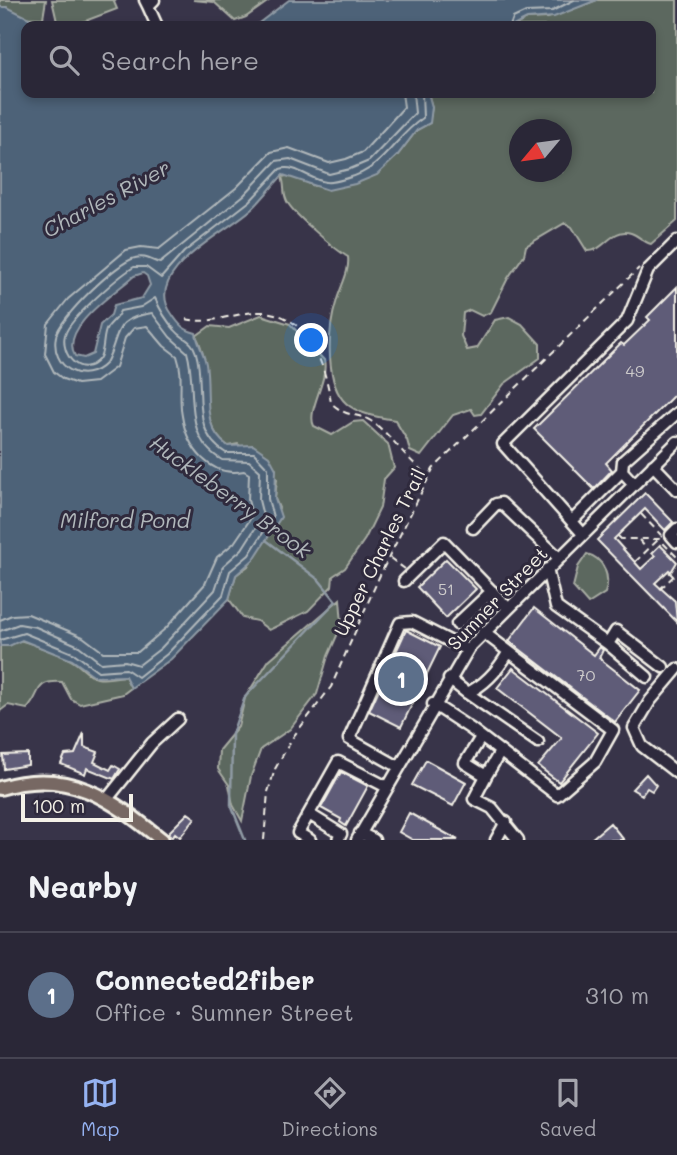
<!DOCTYPE html>
<html lang="en">
<head>
<meta charset="utf-8">
<style>
  body { margin:0; font-family:Mali,sans-serif; background:#322f3f; color:#f1f3f6 }
  .compass { position:absolute; left:509px; top:119px; width:63px; height:63px; border-radius:50%; background:#2a2737; box-shadow:0 4px 10px #0003; rotate:241deg }
  .scale { position:absolute; left:21px; bottom:18px; width:112px; box-sizing:border-box; padding-left:7px; border:4px solid #f4f1e8; border-top:0; font-size:19px; line-height:24px; white-space:nowrap; color:#f4f1e8; -webkit-text-stroke:5px #2f2a3d; paint-order:stroke }
  .you { position:absolute; left:312px; top:341px; width:24px; height:24px; margin:-18px; border:5px solid #fff; border-radius:50%; background:#1a73e8; box-shadow:0 0 0 10px #1a73e833 }
  .badge { display:grid; place-items:center; width:46px; height:46px; border-radius:50%; background:#95b2f1; color:#fff; font-size:23px; font-weight:700 }
  .pin { position:absolute; translate:-50% -50%; border:4px solid #fff; box-shadow:0 2px 7px #0006 }
  .list { margin:0; padding:0; list-style:none }
  h2 { display:flex; justify-content:space-between; align-items:center; height:91px; margin:0; padding:0 28px; font-size:30px }
  h2 small { font-size:23px; font-weight:400; color:#a5a5ad }
  .list li { display:grid; grid-template-columns:46px 1fr auto; gap:21px; align-items:center; box-sizing:border-box; height:126px; padding:0 28px; border-top:2px solid #464452 }
  .list b { display:block; font-size:26px; white-space:nowrap }
  .list p { margin:0; font-size:23px; white-space:nowrap; color:#a5a5ad }
  .list em { font-size:23px; font-style:normal; color:#a5a5ad }
  .icon { flex:none; width:38px; height:38px; fill:none; stroke:currentColor; stroke-width:2; stroke-linecap:round; stroke-linejoin:round }
  .map { position:relative; flex:none; width:677px; height:840px; overflow:hidden }
  .search { position:absolute; background:#2a2737; box-shadow:0 4px 10px #0003; left:21px; right:21px; top:21px; height:77px; display:flex; align-items:center; gap:18px; box-sizing:border-box; padding:0 24px; border-radius:14px; color:#a5a5ad; font-size:26px }
  .sheet { height:217px; background:#2a2737 }
  nav { display:flex; justify-content:space-around; align-items:center; box-sizing:border-box; height:98px; border-top:2px solid #464452; background:#2a2737; font-size:19px; color:#a5a5ad }
  nav a { display:grid; justify-items:center; gap:4px }
  nav .on { color:#95b2f1 }
  .map>svg:first-child { display:block }
  .green { fill:#5b685e; stroke:#a8aca3; stroke-width:2; fill-rule:evenodd }
  .water { fill:#4d6278; stroke:#909ba5; stroke-width:2; fill-rule:evenodd }
  .lines { fill:none; stroke-linecap:round; stroke-linejoin:round }
  .shore { stroke:#b1b8bb; stroke-width:2 }
  .stream { stroke:#909ba5; stroke-width:2.5 }
  .building { fill:#5e5b78; stroke:#f4f1e8; stroke-width:2 }
  .minor-casing { stroke:#f4f1e8; stroke-width:15 }
  .major-casing { stroke:#f4f1e8; stroke-width:18 }
  .path { stroke:#f4f1e8; stroke-width:2; stroke-dasharray:7 5; stroke-linecap:butt }
  .minor { stroke:#2f2a3d; stroke-width:10 }
  .major { stroke:#776864; stroke-width:12 }
  .labels { text-anchor:middle; dominant-baseline:central; stroke-width:6; stroke-linejoin:round; paint-order:stroke }
  .number-label { font-size:16px; fill:#cecccc }
  .street-label { font-size:19px; fill:#f4f1e8; stroke:#2f2a3d }
  .water-label { font-size:21px; font-style:italic; fill:#b1b8bb; stroke:#2f2a3d }
</style>
</head>
<body>
<div class="map">
<svg width="677" height="840" viewBox="0 0 677 840">
  <rect width="100%" height="100%" fill="#383449"/>
  <filter id="ink" filterUnits="userSpaceOnUse"><feTurbulence type="fractalNoise" baseFrequency=".0143" numOctaves="2"/><feDisplacementMap in="SourceGraphic" scale="14" xChannelSelector="R" yChannelSelector="G"/><feConvolveMatrix kernelMatrix="1 2 1 2 8 2 1 2 1" color-interpolation-filters="sRGB"/></filter>
  <g filter="url(#ink)">
    <path class="green" d="M0 0H46L43 18 0 17Z
      M52 0H116L114 2 117 9 72 26H58Z
      M193 0H270L246 17 235 21 214 2Z
      M597 0H677V221L651 244C643 242 638 235 631 233 611 227 605 252 587 251L572 227 565 223 526 246 524 255 508 278 491 312 482 316 470 310 463 313 461 336 467 350 477 348 495 320 509 317 522 324 540 344V358L504 384 481 414 475 415 471 409 453 415 421 456 410 451 407 440 395 420C349 413 333 404 330 357 329 337 330 322 336 303 340 287 350 272 348 257 336 250 289 211 286 199 283 192 285 185 282 177L291 175 314 186 397 156 417 130 429 123 432 107 428 93H651V26H513L527 19 548 18ZM520 130H562V172H520Z
      M261 315 290 324 324 360C329 380 306 411 314 426L332 435 353 422 363 421 388 444 394 468 384 479 380 508 365 539 345 568 333 576 332 586 308 611 269 630 257 621 243 618 229 599 236 575 248 566 279 508 275 499 277 479 238 444 228 446C193 422 216 370 196 336L210 326 229 328Z
      M587 554C604 558 611 577 605 593L588 604 573 587 578 567Z
      M340 599 342 624 328 656 317 694 290 729 261 749 251 776 242 821 233 805 229 785 218 769 219 750 238 727 245 698 269 660Z
      M17 640C24 640 67 657 74 662 83 668 87 675 97 678 106 680 116 677 125 676L131 688 123 694 80 704 71 699 62 682C33 680 42 694 27 709L8 705 0 711V646H9Z"/>
    <path class="water" d="M289 0H597L554 17 527 19 513 26H255Z
      M0 7H7L45 26H26V93H428L432 107 430 123 417 130 397 156 377 175 355 184 328 190 283 175C273 185 264 197 254 207 228 232 140 272 172 314 179 325 184 330 196 333 197 343 204 353 206 364 211 393 200 427 228 446L253 445 269 456 276 469 275 499 281 517 254 559 236 575 229 599 171 659 131 688 125 676 96 677 72 660 22 640 9 646H0ZM143 273 147 276 150 285 142 298 114 305 111 315 100 325 93 354 84 358 75 356C59 328 115 293 134 276Z"/>
    <g class="lines">
      <path class="shore" d="M510 26 513 18 526 12 552 11 574 0
        M0 620 12 615 28 614 83 637 103 652H138L166 628 205 584 217 557 234 543 249 521 252 515 248 500 249 474 244 471C210 478 187 448 182 416 178 395 184 376 177 356L164 346 147 326 134 328 125 338 116 367 96 382 77 384 63 379 54 372 45 354 48 324 68 299 126 250 141 247 159 249 236 188 271 152 289 148 329 163 346 159 363 152 404 107 402 93
        M0 631 19 624 36 627 79 646 101 663 125 661 139 665 161 648 215 590 223 566 242 549 263 516 259 500 260 471 249 461 222 460C181 437 198 389 187 352L170 337 152 313C111 319 121 334 106 363 83 387 50 367 56 336 59 318 117 262 135 258 145 255 152 261 160 263L244 195 276 161 290 159 329 174 350 169 369 161 415 113 413 93
        M0 640 24 633 75 654 98 671 126 669 138 677 167 654 223 595 230 571 249 555 273 517 268 499V468L254 453H226C189 432 206 386 196 353 192 339 183 340 175 330 166 320 160 310 155 298L141 307 120 311C117 319 112 321 107 328 102 336 105 350 99 359 81 380 60 354 65 335 69 319 119 276 134 267H146L161 278 184 252 250 201 280 169C296 164 310 180 326 182 333 183 341 180 348 178 384 169 394 137 423 118L422 93"/>
      <path class="stream" d="M245 840 231 805 232 734 245 697 336 601 319 580 266 540"/>
    </g>
    <path class="building" d="M677 287V392L606 463 612 470 594 489 534 429 621 343 624 345 650 320 647 317Z
      M645 493 673 522 665 530 645 509 614 539 641 569 655 556 652 553 660 545 677 562 671 572 669 570 655 583 675 601 677 622 597 540Z
      M446 559 476 589 446 618 417 587Z
      M534 608 594 655 600 647 603 650 599 658 640 690 615 722 509 641Z
      M406 630 440 647 401 727 369 711Z
      M513 668 598 733 559 782 538 766 562 738 497 688Z
      M84 733V747L98 752 94 762 110 770 113 765 120 769 114 779 87 768 85 774 61 764 65 755 75 754Z
      M28 754V765L4 769 3 755Z
      M426 760 466 782 453 806 412 785Z
      M341 772 368 786 346 826 340 822 341 819 321 808Z
      M646 774 656 785 652 791 647 788 642 795 632 789Z
      M188 813 195 818 180 837 175 833 172 837 168 833Z
      M409 813 458 840H413L399 832Z
      M610 823 624 840H590Z"/>
    <g class="lines">
      <defs>
        <path id="minor" d="M145 0 148 6 154 0
          M148 6 157 26
          M653 465 677 490
          M622 471 623 461 677 413
          M572 521 622 471 634 484
          M473 528 496 504 501 503 559 558
          M677 529 671 535 677 542
          M583 534 503 444 627 321 648 270 677 241
          M547 569 556 607 608 644 616 631 663 667
          M404 581 444 542 508 608
          M457 624 492 591
          M608 644 647 677
          M677 669 650 701 634 728 642 746 677 773
          M449 679 467 693C485 685 498 670 508 653
          M467 693 538 742
          M433 704 471 729 557 795 595 762 613 730 483 632
          M481 737 465 763 486 776 474 799 492 808 518 840
          M399 767 349 739 400 623 412 622 467 650
          M486 776 500 752
          M108 798 152 743 178 719
          M309 814 341 834 338 840
          M360 833 374 840
          M310 840 298 833 338 762 387 787
          M357 840 469 648 677 442
          M496 840 506 822"/>
        <path id="major" d="M0 788C69 767 111 799 162 840"/>
      </defs>
      <use href="#minor" class="minor-casing"/>
      <use href="#major" class="major-casing"/>
      <path class="path" d="M186 319C210 325 231 314 255 312 306 309 325 362 331 403 349 419 356 412 371 421 393 436 406 460 428 475
        M641 514 661 535
        M618 536 621 539H659L677 557
        M639 540 647 549
        M390 558 405 569
        M635 562 662 536
        M669 572 677 580
        M660 589 677 573
        M264 840 268 792 275 769 293 737 331 687 380 575 433 469 639 268"/>
      <use href="#minor" class="minor"/>
      <use href="#major" class="major"/>
    </g>
  </g>
  <g class="labels">
    <g class="number-label">
      <text x="635" y="370">49</text>
      <text x="446" y="588">51</text>
      <text x="586" y="674">70</text>
    </g>
    <g class="street-label">
      <text transform="translate(379 552) rotate(-64)">Upper Charles Trail</text>
      <text transform="translate(497 598) rotate(-46)">Sumner Street</text>
    </g>
    <g class="water-label">
      <text transform="translate(106 198) rotate(-28)">Charles River</text>
      <text transform="translate(231 496) rotate(36)">Huckleberry Brook</text>
      <text x="125" y="519">Milford Pond</text>
    </g>
  </g>
</svg>
<svg class="compass" viewBox="-18 -18 36 36"><path d="M0-13l5 13h-10z" fill="#e53935"/><path d="M0 13l5-13h-10z" fill="#a5a5ad"/></svg>
<div class="scale">100 m</div>
<div class="you"></div>
<div class="pin badge" style="left:401px;top:679px;background:#5c6f8a">1</div>
<div class="search"><svg class="icon" aria-label="search" viewBox="0 0 24 24"><circle cx="10" cy="10" r="6"/><path d="M15 15l6 6"/></svg>Search here</div>
</div>
<section class="sheet">
<h2>Nearby<small></small></h2>
<ul class="list">
<li><span class="badge" style="background:#5c6f8a">1</span><div><b>Connected2fiber</b><p>Office · Sumner Street</p></div><em>310 m</em></li>
</ul>
</section>
<nav>
<a class="on"><svg class="icon" aria-label="map" viewBox="0 0 24 24"><path d="M3 6l6-2 6 2 6-2v14l-6 2-6-2-6 2zM9 4v14M15 6v14"/></svg>Map</a>
<a><svg class="icon" aria-label="directions" viewBox="0 0 24 24"><path d="M12 3l9 9-9 9-9-9zM9 14v-3h6M13 9l2 2-2 2"/></svg>Directions</a>
<a><svg class="icon" aria-label="saved" viewBox="0 0 24 24"><path d="M7 4h10v16l-5-4-5 4z"/></svg>Saved</a>
</nav>
</body>
</html>
